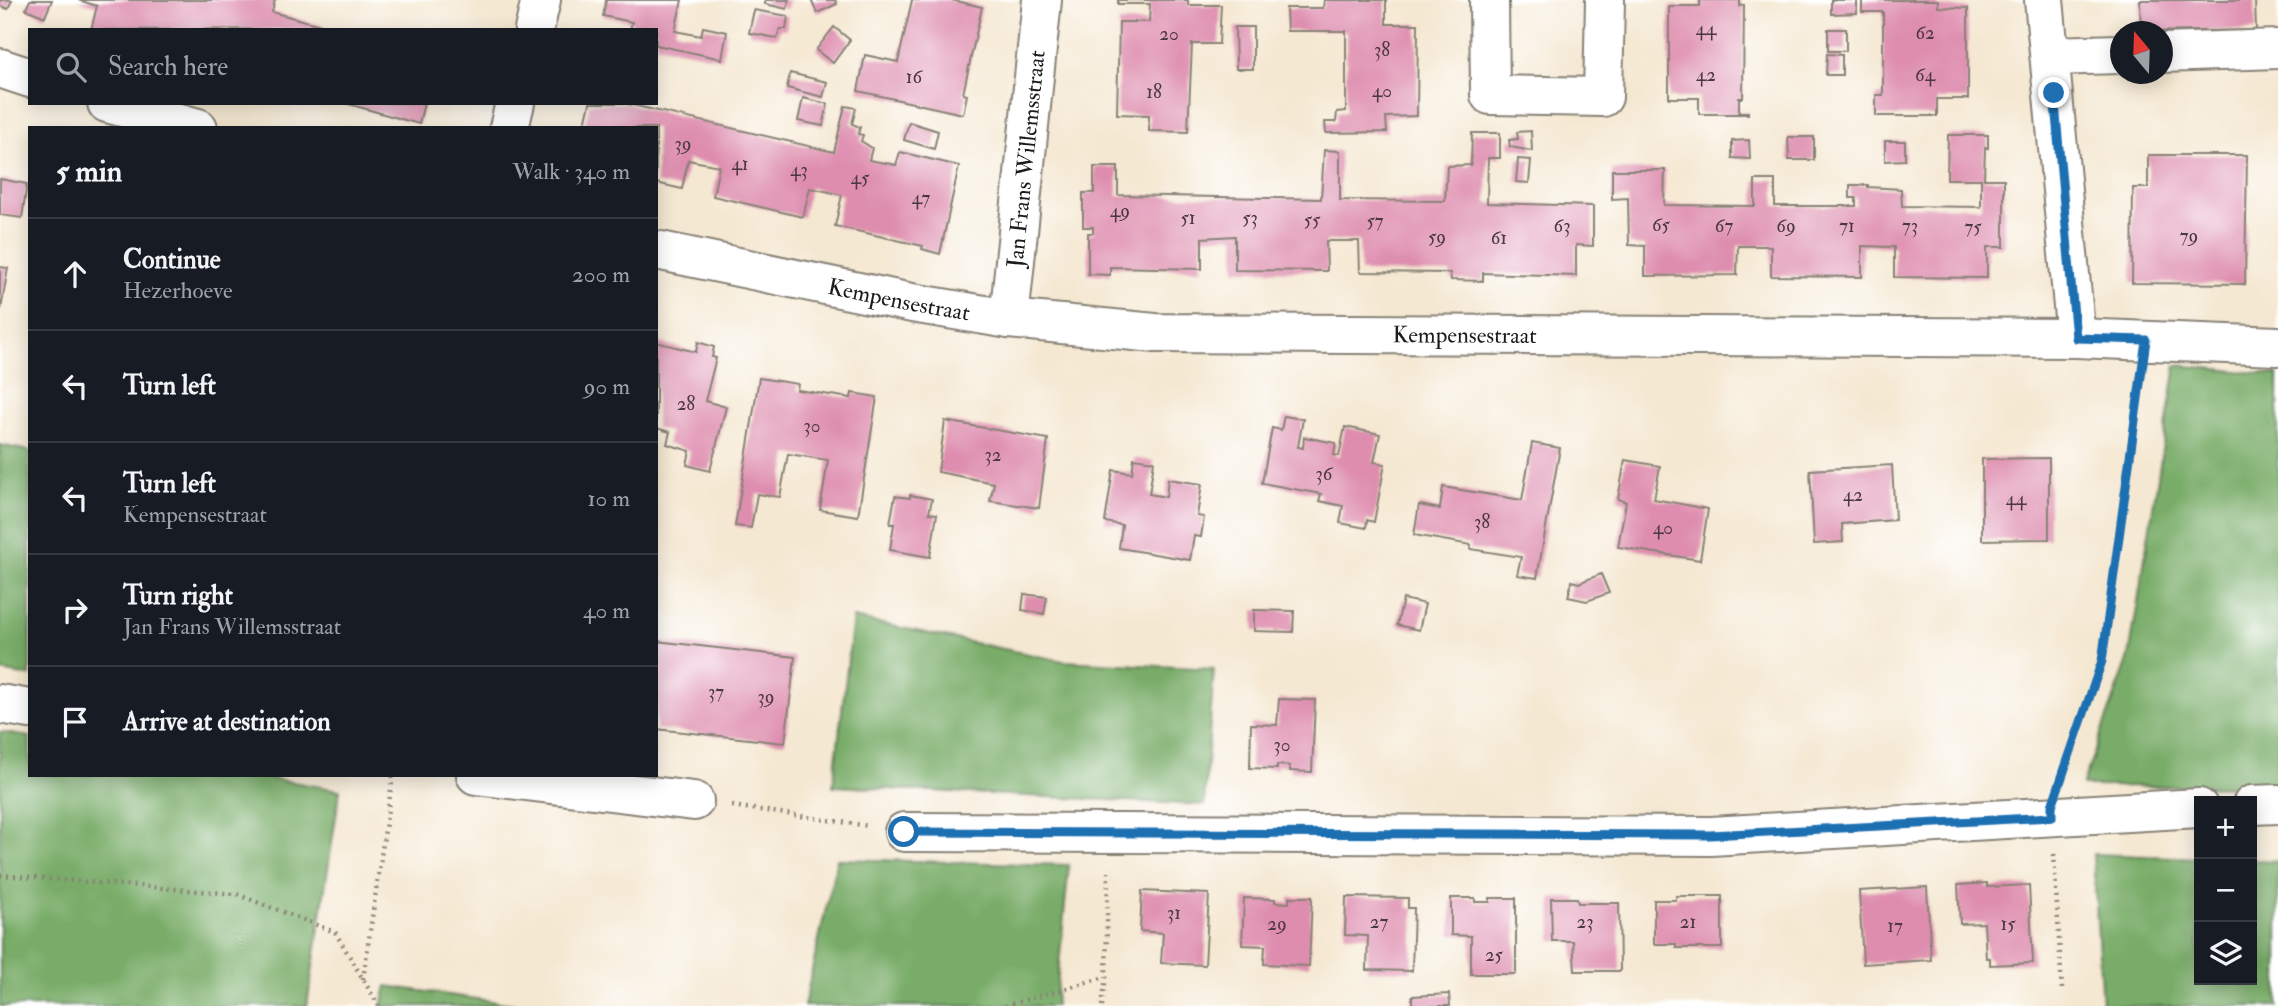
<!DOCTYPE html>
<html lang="en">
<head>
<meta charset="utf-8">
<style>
  body { margin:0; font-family:"IM FELL Double Pica",serif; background:#20242c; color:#f1f3f6 }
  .controls { position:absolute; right:21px; bottom:21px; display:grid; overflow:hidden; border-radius:0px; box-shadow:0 4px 18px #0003 }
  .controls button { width:63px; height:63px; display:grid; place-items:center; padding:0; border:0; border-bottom:2px solid #363941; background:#171b24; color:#f1f3f6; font:35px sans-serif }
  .compass { position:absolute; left:2110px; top:21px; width:63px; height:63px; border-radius:50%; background:#171b24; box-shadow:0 4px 18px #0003; rotate:341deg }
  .stop { position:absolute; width:21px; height:21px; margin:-16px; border:5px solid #1f6fb2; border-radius:50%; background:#fff }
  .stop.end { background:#1f6fb2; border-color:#fff; box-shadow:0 2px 7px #0008 }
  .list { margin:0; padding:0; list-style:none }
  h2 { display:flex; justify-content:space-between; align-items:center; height:91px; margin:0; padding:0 28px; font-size:30px }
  h2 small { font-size:23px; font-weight:400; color:#9ea1a6 }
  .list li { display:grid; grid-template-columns:46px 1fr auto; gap:21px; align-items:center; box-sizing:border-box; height:112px; padding:0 28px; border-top:2px solid #363941 }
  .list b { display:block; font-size:26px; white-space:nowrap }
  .list p { margin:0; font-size:23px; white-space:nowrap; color:#9ea1a6 }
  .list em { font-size:23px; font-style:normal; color:#9ea1a6 }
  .icon { flex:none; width:38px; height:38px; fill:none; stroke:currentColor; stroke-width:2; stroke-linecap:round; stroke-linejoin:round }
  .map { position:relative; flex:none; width:2278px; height:1006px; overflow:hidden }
  .search { position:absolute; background:#171b24; box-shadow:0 4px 18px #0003; left:28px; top:28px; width:630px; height:77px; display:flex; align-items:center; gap:18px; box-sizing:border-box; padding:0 24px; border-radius:0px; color:#9ea1a6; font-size:26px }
  .panel { position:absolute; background:#171b24; box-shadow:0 4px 18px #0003; left:28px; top:126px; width:630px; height:651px; border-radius:0px }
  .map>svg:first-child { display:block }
  .forest { fill:#78ac68; stroke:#4a6442; stroke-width:2 }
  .building { fill:#de8dae }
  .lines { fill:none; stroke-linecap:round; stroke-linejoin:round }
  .minor-casing { stroke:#888277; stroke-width:42 }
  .path { stroke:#888277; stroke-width:4.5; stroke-dasharray:2 5; stroke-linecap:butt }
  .minor { stroke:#fff; stroke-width:38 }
  .route { stroke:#1f6fb2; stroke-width:9 }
  .labels { text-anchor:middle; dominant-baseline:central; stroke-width:5; stroke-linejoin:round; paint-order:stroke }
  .number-label { font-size:19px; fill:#4c3840 }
  .street-label { font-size:23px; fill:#1c1c1c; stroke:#fff }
</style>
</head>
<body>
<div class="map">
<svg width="2278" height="1006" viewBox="0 0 2278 1006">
  <rect width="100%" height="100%" fill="#fff"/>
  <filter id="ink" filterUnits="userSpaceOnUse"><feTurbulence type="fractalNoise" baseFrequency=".0143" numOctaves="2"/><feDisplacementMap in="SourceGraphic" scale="14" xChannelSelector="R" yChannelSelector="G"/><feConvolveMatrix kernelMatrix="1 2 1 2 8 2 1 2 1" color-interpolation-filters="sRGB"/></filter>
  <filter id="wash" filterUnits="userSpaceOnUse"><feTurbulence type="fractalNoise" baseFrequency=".00686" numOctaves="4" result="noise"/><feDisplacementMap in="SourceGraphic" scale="28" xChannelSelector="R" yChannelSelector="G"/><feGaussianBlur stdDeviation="1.57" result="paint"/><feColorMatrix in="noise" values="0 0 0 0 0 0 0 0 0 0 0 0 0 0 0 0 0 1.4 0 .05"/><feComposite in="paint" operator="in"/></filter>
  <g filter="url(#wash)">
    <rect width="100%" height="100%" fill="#f5e8d2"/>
    <path class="forest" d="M2176 365 2278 375V787L2082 786 2129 657Z
      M0 445 30 451V676L0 671Z
      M853 618 1063 661 1214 669 1204 805 833 786Z
      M0 732 30 737V775H251L340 790 307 1006H0Z
      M2093 854 2199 858V980H2252V860L2278 861V1006H2102Z
      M837 859 1069 865 1055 1006H804Z
      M387 986 526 1006H382Z"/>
    <g id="blocks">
      <path class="building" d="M0 0H12L8 9 0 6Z
        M30 0H52L45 17 26 9Z
        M78 0H275L272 12 335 29 91 30 97 6Z
        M606 0H682L675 31 701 36 703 27 727 32 722 59 656 45V30H630L632 22 603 16Z
        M765 0H789L787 9 765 4Z
        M811 0H835L837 4 817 13Z
        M912 0H952L982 7 963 94 967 95 963 114 858 91 865 55 898 62Z
        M1118 0H1188V5H1221L1219 44H1192L1188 132 1149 131V115L1117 114 1119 22H1149L1150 4H1118Z
        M1324 0H1386V24H1418L1417 116 1386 117 1387 132 1326 133 1325 122H1336L1337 112 1346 111V31H1287L1286 8H1323Z
        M1700 0H1740V6L1744 5 1743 98H1739V112H1748V114H1699V98H1669V6H1700Z
        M1831 0H1857V13L1831 14Z
        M1862 0H1938V7L1968 8V99H1937V116H1876V95H1883V12H1862Z
        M2140 0H2255L2256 30 2141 32Z
        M754 10 788 16 786 29H780L777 38 749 33Z
        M834 27 850 40 833 63 816 50Z
        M1235 27H1253V69H1236Z
        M1828 29H1846V51H1828Z
        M1827 54 1842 55V75H1826Z
        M790 73 827 82 823 97 787 88Z
        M803 98 828 104 823 126 798 121Z
        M345 103H424L419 124Z
        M590 103H624L834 152 845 106 856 108 852 124 860 127 858 134 863 135 861 141 872 148 869 160 896 165 900 152 959 166 940 254 922 249 923 246 835 226 842 195 825 191 810 188 803 217 713 196 719 166 688 160 682 189 656 183V128H584Z
        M909 122 938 131 934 149 904 140Z
        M1531 131 1532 151 1510 147 1509 140 1518 139 1517 132Z
        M1472 133H1500V158H1488L1487 203 1593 206V246L1576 245V276L1483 273V281L1451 280 1450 273 1360 272 1359 241H1326L1327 271 1235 270V236L1202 238V269L1110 267V275L1088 274V233H1093V227H1083V193H1094V167H1118V195L1321 199 1324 150 1340 151V200L1445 201 1447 166 1471 165Z
        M1948 135H1988V148L1985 147 1984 179H2004V247H1987V278L1894 277V247L1862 246V277L1771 276V246H1738L1737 275 1645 276V246L1629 245 1628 198 1612 199V170H1665L1664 205 1755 206V180H1775V206H1856V198H1850V185H1868V187L1901 189 1902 206 1981 207V179H1947Z
        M1788 137H1814V160H1789Z
        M1749 140 1750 159 1732 158V141Z
        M1885 141H1905V160L1885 161Z
        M2148 155H2247L2245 284 2132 283 2133 188H2148Z
        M1518 159 1531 160 1529 183 1516 182Z
        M0 179 27 184 22 218 0 215Z
        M0 267 8 268 1 309H0Z
        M656 342 696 352 698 342 714 347 712 357 716 358 705 401 726 407 710 471 687 465 690 451 667 444 670 432 656 428Z
        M759 378 798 384 797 390 851 398 852 393 877 397 858 516 820 510 828 460 788 454 780 497 757 494 751 528 735 526Z
        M1284 416 1303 419 1298 447 1303 448 1304 437 1336 443 1334 455 1339 456 1345 427 1380 434 1374 462 1385 464 1374 522 1367 520 1366 528 1340 523 1343 506 1319 501 1321 494 1262 483 1272 428 1281 430Z
        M945 421 1048 439 1039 508 990 501 994 483 938 472Z
        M1532 443 1560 448 1537 578 1517 575 1521 557 1470 549 1471 545 1414 535 1419 505 1440 509 1443 487 1522 500Z
        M1134 458 1154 461 1149 494 1166 497 1168 479 1202 484 1197 516 1204 517 1201 537 1194 536 1190 560 1119 548 1122 525 1105 522 1113 470 1132 473Z
        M2049 458V539L1982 540V459Z
        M1625 460 1660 466 1654 499 1708 509 1700 560 1618 547 1626 502 1618 499Z
        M1892 465 1895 520 1842 524 1843 542 1814 544 1810 470Z
        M910 495 932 499 929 513 937 514 930 557 890 550 894 524H890L895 496 910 498Z
        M1601 574 1609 593 1587 601 1568 597 1572 581 1579 583Z
        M1024 594 1047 597 1044 614 1022 610Z
        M1403 599 1425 604 1419 630 1397 625Z
        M1254 610 1294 611 1293 632 1254 631Z
        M656 641 795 657 785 743 656 729Z
        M1279 699 1315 700 1312 772 1290 771V766L1277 765V769L1250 768 1251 724 1277 725Z
        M1987 883V887L2029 885 2033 963 1990 965V958H1986L1984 923 1960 924 1958 885Z
        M1927 887 1931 960 1863 964 1859 891Z
        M1142 891 1209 894 1205 965 1161 963 1163 933 1140 931Z
        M1676 896H1722V948H1676V944H1654V900H1676Z
        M1289 897H1312L1309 966 1264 964 1265 946 1242 945 1244 898 1275 899V902L1289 903Z
        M1346 897 1408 898V908H1414L1412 971 1367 970 1368 936 1345 935Z
        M1451 898H1475V902H1490V898H1516V974H1471V936L1451 935Z
        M1551 898H1577L1578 903H1619L1620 971H1575L1573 941H1552Z
        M1449 994 1450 1006H1412V996Z"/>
    </g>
  </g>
  <g filter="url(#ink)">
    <use href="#blocks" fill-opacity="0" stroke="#888277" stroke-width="2"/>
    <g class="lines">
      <defs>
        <g id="minor">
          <path d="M1489 0 1490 95 1603 97 1605 0"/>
          <path d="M2044 0 2076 338"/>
          <path d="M534 30 541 0"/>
          <path d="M2162 53 2278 49"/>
          <path d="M2050 56 2120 54"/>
          <path d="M0 68 30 78"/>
          <path d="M107 103 198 128"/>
          <path d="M509 128 515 103"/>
          <path id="s1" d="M656 250 912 303 1009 319 1155 333 2076 338 2278 346"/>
          <path id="s2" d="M1009 319 1042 0"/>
          <path d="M0 704 30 709"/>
          <path d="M476 775 694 801"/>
          <path d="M2252 805 2278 804"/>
          <path d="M904 832 1711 836 2199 808"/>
        </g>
      </defs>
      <use href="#minor" class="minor-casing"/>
      <path class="path" d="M2062 777 2102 661 2142 379
        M732 806 869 826
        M2054 854 2062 989
        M0 875 236 894 335 932 379 1006
        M363 979 393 775
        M1005 1006 1105 977
        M1102 1006 1106 977 1108 872"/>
      <use href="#minor" class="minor"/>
    </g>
  </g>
  <g class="lines" filter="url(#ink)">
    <path class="route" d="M904 832 1710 835 2052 817V806L2102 661 2146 340 2076 338 2054 93"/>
  </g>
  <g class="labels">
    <g class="number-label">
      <text x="1706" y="29">44</text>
      <text x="1925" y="33">62</text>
      <text x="1169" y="34">20</text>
      <text x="1382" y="50">38</text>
      <text x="1706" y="75">42</text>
      <text x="1925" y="75">64</text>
      <text x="914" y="77">16</text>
      <text x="1382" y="91">40</text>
      <text x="1154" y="92">18</text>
      <text x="683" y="144">39</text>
      <text x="740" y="164">41</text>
      <text x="799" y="170">43</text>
      <text x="860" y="178">45</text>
      <text x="921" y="198">47</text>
      <text x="1120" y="211">49</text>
      <text x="1188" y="218">51</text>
      <text x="1250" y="218">53</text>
      <text x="1312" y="220">55</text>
      <text x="1375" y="221">57</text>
      <text x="1661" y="225">65</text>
      <text x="1562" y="226">63</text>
      <text x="1724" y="226">67</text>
      <text x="1786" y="226">69</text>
      <text x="1847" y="226">71</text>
      <text x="1910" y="226">73</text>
      <text x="1973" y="227">75</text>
      <text x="2189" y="236">79</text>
      <text x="1437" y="237">59</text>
      <text x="1499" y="238">61</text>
      <text x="686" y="404">28</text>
      <text x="812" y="426">30</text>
      <text x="993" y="455">32</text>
      <text x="1324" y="474">36</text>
      <text x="1853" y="495">42</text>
      <text x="2016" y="499">44</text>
      <text x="1482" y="522">38</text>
      <text x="1663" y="528">40</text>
      <text x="716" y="692">37</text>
      <text x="766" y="697">39</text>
      <text x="1282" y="745">30</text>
      <text x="1174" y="913">31</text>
      <text x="1379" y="922">27</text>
      <text x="1585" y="922">23</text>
      <text x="1688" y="922">21</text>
      <text x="1277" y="924">29</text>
      <text x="2008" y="924">15</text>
      <text x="1895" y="926">17</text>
      <text x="1494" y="955">25</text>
    </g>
    <g class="street-label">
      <text stroke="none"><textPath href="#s2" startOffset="161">Jan Frans Willemsstraat</textPath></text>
      <text stroke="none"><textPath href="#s1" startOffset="248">Kempensestraat</textPath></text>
      <text stroke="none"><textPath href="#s1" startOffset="816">Kempensestraat</textPath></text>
    </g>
  </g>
</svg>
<div class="controls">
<button>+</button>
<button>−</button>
<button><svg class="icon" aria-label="layers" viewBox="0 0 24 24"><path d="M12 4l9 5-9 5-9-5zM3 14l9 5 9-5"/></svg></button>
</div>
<svg class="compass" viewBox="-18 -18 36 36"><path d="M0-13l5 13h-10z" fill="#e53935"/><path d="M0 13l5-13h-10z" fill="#9ea1a6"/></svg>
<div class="stop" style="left:904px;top:832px"></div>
<div class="stop end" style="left:2054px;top:93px"></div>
<div class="search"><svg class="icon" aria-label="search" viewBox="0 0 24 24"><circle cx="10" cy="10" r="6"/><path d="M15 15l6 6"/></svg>Search here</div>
<section class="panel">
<h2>5 min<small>Walk · 340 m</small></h2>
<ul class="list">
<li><svg class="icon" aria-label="ahead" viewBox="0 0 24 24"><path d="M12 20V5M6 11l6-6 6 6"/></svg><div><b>Continue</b><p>Hezerhoeve</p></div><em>200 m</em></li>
<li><svg class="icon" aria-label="left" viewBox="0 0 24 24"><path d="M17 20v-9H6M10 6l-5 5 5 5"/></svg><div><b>Turn left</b></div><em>90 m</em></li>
<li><svg class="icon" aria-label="left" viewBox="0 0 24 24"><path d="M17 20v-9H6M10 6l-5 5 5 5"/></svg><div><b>Turn left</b><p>Kempensestraat</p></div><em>10 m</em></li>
<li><svg class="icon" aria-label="right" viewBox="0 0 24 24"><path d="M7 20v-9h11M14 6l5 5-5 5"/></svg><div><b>Turn right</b><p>Jan Frans Willemsstraat</p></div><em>40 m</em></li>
<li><svg class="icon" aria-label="arrive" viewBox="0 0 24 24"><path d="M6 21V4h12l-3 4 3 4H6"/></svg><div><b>Arrive at destination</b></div></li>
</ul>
</section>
</div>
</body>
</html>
